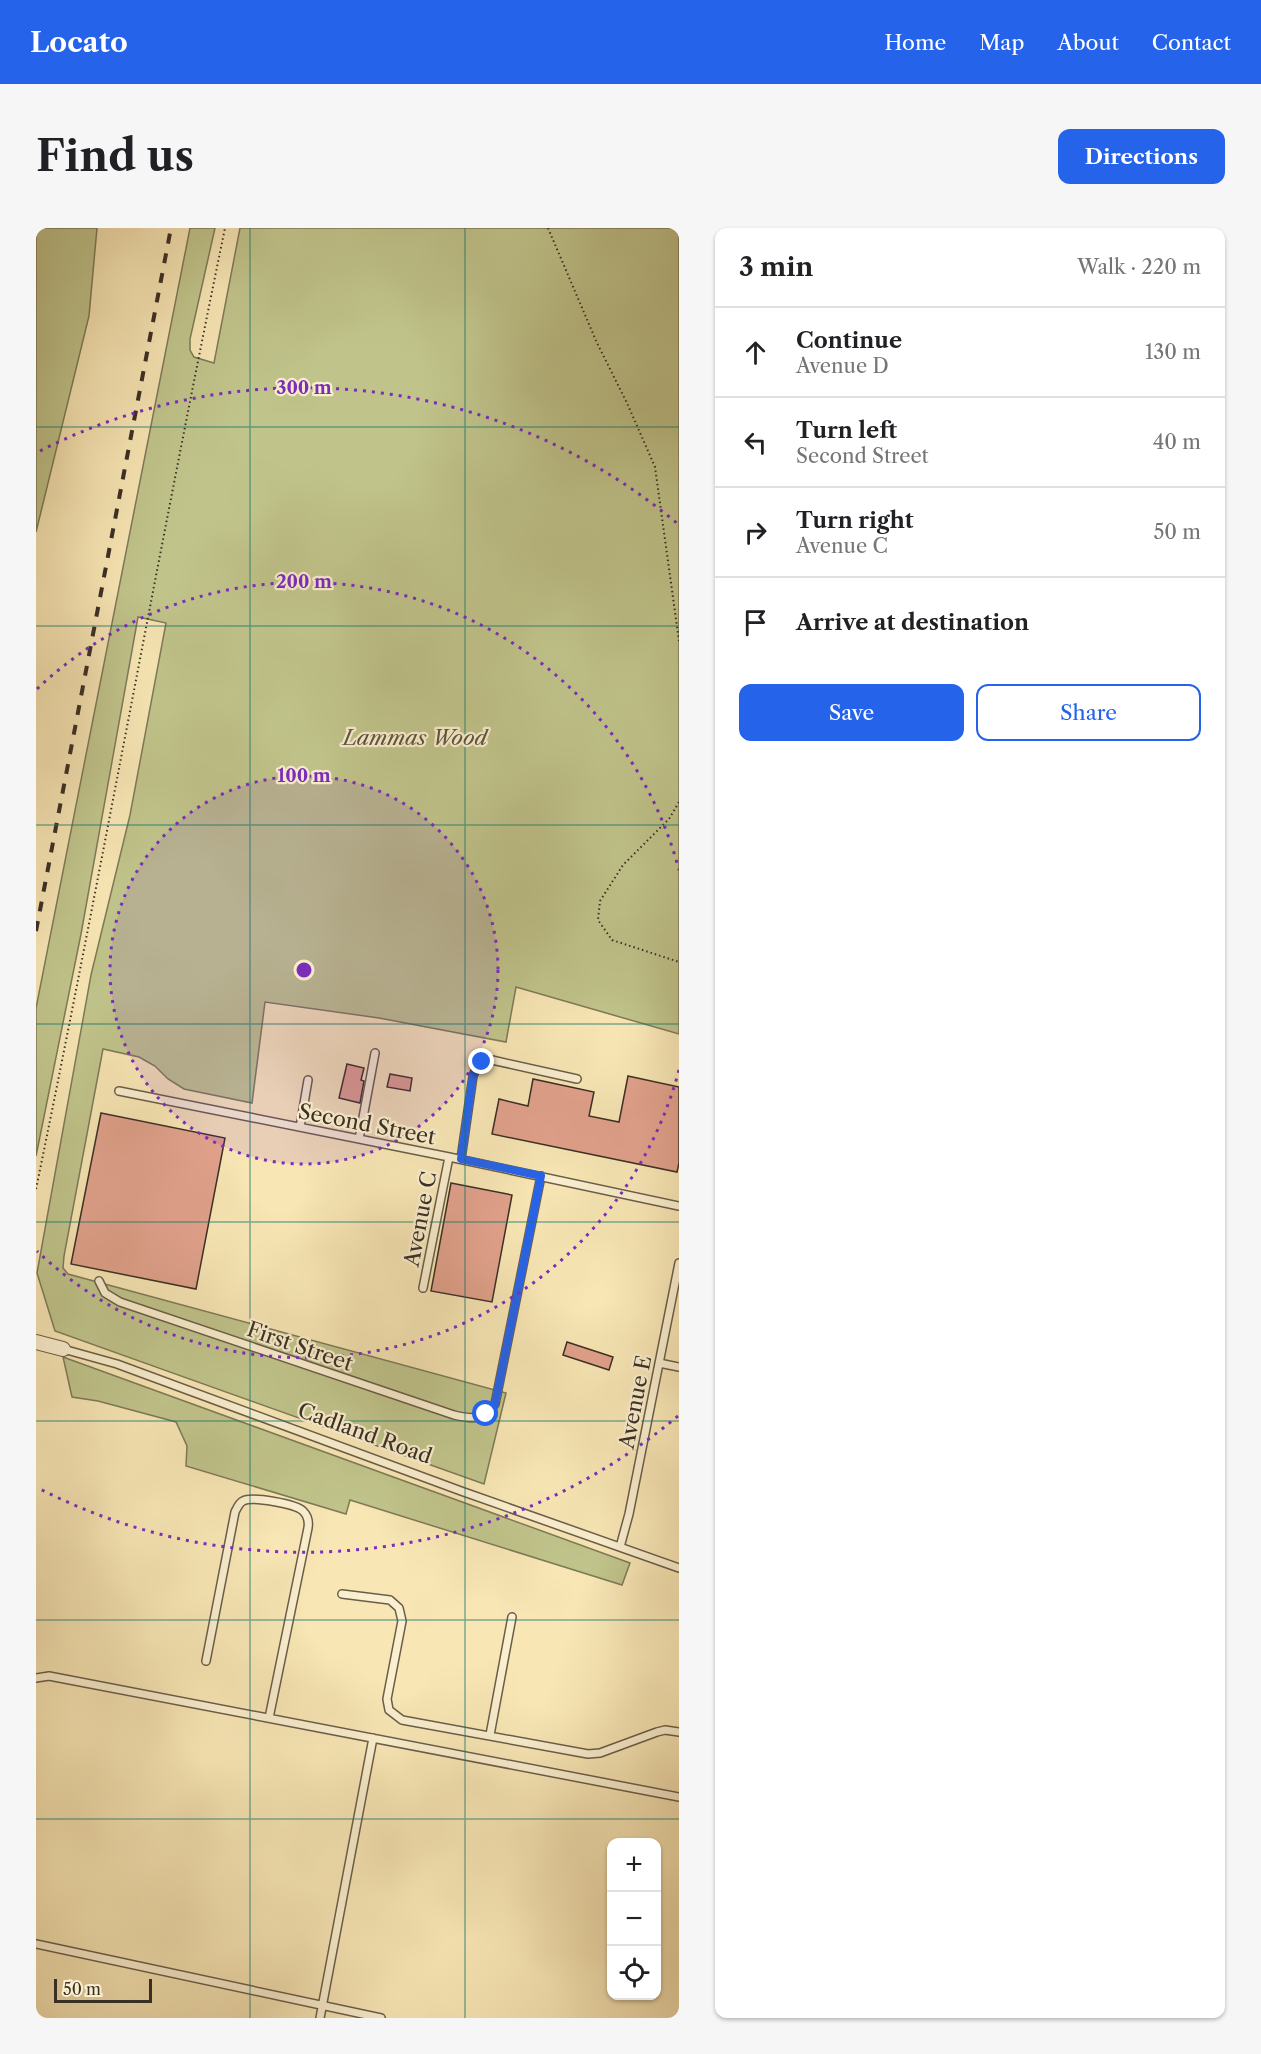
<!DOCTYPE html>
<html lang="en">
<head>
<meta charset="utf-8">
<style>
  body { margin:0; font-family:"Libre Caslon Text",serif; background:#f6f6f6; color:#202124 }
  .controls { position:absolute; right:18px; bottom:18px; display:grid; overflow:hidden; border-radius:12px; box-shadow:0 2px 4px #0004 }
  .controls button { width:54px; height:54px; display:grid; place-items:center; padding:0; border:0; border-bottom:2px solid #e0e0e0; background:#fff; color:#202124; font:30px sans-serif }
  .scale { position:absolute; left:18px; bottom:15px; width:98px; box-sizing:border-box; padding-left:6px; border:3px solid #3a2f25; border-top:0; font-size:16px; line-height:21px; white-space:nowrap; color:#3a2f25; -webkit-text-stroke:4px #faefcf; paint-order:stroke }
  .stop { position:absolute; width:18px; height:18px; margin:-14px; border:4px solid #2563eb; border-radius:50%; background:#fff }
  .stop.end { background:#2563eb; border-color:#fff; box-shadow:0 2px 6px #0008 }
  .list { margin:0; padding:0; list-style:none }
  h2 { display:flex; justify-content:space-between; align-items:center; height:78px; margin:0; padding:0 24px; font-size:26px }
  h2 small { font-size:20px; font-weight:400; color:#757577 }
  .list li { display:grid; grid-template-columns:39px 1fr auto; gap:18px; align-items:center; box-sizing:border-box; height:90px; padding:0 24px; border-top:2px solid #e0e0e0 }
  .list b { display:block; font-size:22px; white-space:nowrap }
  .list p { margin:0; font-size:20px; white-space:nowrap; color:#757577 }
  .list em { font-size:20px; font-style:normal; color:#757577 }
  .actions { display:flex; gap:12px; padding:18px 24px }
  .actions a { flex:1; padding:14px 0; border:2px solid #2563eb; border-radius:12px; text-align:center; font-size:21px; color:#2563eb }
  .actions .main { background:#2563eb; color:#fff }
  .icon { flex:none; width:33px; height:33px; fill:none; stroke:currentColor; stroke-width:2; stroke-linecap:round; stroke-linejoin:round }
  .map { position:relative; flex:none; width:643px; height:1790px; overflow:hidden; border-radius:12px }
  header { display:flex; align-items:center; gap:36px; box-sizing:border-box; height:84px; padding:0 30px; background:#2563eb; color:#fff }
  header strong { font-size:28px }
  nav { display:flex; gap:33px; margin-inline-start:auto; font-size:21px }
  .intro { display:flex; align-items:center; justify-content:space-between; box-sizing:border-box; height:144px; padding:0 36px }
  h1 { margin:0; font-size:42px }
  .button { padding:15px 27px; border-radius:12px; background:#2563eb; color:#fff; font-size:21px; font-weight:700 }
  main { display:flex; gap:36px; padding:0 36px }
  aside { flex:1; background:#fff; border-radius:12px; box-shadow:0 2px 4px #0004 }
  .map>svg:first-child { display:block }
  .green { fill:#c0c48b; stroke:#7d7a58; stroke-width:1.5 }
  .building { fill:#e1a18c; stroke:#3a2f25; stroke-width:1.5 }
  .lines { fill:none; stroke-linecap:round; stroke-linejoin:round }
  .service-casing { stroke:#6a5d49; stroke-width:10 }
  .minor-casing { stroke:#6a5d49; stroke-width:16 }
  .path { stroke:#3a2f25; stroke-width:2; stroke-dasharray:1.5 3; stroke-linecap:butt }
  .service { stroke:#faefcf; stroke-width:7 }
  .minor { stroke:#faefcf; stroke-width:14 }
  .rail { stroke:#3a2f25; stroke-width:4; stroke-dasharray:10 10; stroke-linecap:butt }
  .route { stroke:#2563eb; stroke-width:8 }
  .grid { fill:none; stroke:#0f766e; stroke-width:1.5; stroke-opacity:0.55 }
  .ring { fill:none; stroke:#7b2cbf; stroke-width:3; stroke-dasharray:3 6 }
  .labels { text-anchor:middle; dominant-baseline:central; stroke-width:4.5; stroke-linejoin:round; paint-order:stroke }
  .park-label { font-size:21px; font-style:italic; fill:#5c543e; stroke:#faefcf }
  .street-label { font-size:21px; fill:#3a2f25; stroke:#faefcf }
  .centre { fill:#7b2cbf; stroke:#faefcf; stroke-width:3 }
  .ring-label { font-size:18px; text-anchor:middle; font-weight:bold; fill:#7b2cbf; stroke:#faefcf; stroke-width:4.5; stroke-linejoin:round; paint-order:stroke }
</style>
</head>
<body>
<header>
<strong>Locato</strong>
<nav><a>Home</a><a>Map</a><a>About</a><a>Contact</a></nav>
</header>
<div class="intro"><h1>Find us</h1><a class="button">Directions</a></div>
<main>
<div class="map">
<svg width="643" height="1790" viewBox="0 0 643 1790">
  <rect width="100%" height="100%" fill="#f8e6b5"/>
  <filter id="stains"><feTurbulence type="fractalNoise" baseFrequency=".00333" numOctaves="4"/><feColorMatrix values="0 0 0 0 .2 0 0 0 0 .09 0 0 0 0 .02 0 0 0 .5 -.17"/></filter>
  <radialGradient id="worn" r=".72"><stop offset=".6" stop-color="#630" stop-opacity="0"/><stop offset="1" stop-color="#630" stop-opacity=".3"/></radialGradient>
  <path class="green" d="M0 0H61L53 88 0 304Z
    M154 0H179L154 111V122L158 129 178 135 204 0H643V806L480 759 470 814 343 790 229 774 216 875 148 861 132 851 119 838 103 829 67 821 28 1028 27 1040 32 1046 470 1165 448 1256 19 1103 1 1045 55 747 94 587 130 395 102 389 45 706 0 928V780Z
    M27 1129 594 1335 586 1357 314 1272 310 1286 150 1238 151 1218 140 1194 62 1173 36 1169Z"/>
  <path class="building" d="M311 836 328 840 325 852 328 853 324 875 303 870Z
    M354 846 376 850 374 863 351 859Z
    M592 848 643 859V935L641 944 456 906 463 871 492 878 497 851 558 864 553 888 583 894Z
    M65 885 189 910 160 1061 35 1036Z
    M415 955 476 967 456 1074 395 1063Z
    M531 1114 577 1129 573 1142 527 1127Z"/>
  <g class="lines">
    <defs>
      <path id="service" d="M83 863 413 929 643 978
        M264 899 272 852
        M323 911 339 825
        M425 931 437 848C441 838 444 832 456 832L541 851
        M63 1053 69 1065 84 1074 418 1187C435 1191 449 1193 459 1176L505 948
        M387 1060 413 929
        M27 1121 81 1136 425 1263 643 1340
        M623 1135 643 1139
        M584 1319 593 1286 643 1035
        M306 1366 354 1372 363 1380 366 1393 351 1471 353 1482 366 1492 552 1526 564 1525 621 1504 629 1502 643 1504
        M170 1433 199 1284C201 1280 203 1275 207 1273 216 1268 260 1276 267 1283 272 1288 273 1294 272 1300L233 1490
        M0 1450 13 1448 643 1569
        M454 1507 476 1389
        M0 1716 345 1790
        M284 1790 337 1510"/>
      <path id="minor" d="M0 1114 27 1121"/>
    </defs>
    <use href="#service" class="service-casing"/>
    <use href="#minor" class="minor-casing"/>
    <path class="path" d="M512 0 561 115 591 175 619 239 643 413
      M643 574 633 591 587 637 564 673 562 692 576 712 643 734
      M0 961C66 641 123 320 189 0"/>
    <use href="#service" class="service"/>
    <use href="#minor" class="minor"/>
    <path class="rail" d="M0 703 135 0"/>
  </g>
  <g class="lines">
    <path class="route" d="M446 834 442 837 437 848 425 931 505 948 459 1176 450 1186"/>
  </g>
  <path class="grid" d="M214 0V1790M429 0V1790M0 199H643M0 398H643M0 597H643M0 796H643M0 994H643M0 1193H643M0 1392H643M0 1591H643"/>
  <circle cx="268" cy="742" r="194" fill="#7b2cbf" fill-opacity=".12"/>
  <g class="ring">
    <circle cx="268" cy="742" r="194"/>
    <path d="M643 842A388 388 0 0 1 1 1023M1 461A388 388 0 0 1 643 642"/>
    <path d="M642 1188A582 582 0 0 1 4 1261M4 223A582 582 0 0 1 642 296"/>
  </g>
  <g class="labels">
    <g class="park-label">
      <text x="379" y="509">Lammas Wood</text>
    </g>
    <g class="street-label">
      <text transform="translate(331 896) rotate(11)">Second Street</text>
      <text transform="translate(384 991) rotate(-79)">Avenue C</text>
      <text transform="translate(264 1118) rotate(19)">First Street</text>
      <text transform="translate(599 1174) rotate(-79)">Avenue E</text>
      <text transform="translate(329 1205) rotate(20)">Cadland Road</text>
    </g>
  </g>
  <circle cx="268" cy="742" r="9" class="centre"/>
  <g class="ring-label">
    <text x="268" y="166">300 m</text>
    <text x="268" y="360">200 m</text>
    <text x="268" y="554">100 m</text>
  </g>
  <rect width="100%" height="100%" filter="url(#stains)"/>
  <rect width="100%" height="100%" fill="url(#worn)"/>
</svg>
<div class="controls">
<button>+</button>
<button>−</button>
<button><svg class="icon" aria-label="locate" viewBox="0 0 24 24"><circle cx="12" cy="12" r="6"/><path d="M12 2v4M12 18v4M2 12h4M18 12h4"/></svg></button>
</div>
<div class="scale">50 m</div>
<div class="stop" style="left:450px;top:1186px"></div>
<div class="stop end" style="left:446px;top:834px"></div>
</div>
<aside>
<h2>3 min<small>Walk · 220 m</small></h2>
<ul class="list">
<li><svg class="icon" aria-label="ahead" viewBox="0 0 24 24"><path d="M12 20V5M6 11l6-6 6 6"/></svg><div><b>Continue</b><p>Avenue D</p></div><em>130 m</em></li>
<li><svg class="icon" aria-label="left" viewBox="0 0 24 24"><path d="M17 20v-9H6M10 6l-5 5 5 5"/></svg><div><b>Turn left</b><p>Second Street</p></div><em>40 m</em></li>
<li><svg class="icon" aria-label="right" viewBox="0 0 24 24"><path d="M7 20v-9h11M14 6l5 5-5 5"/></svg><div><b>Turn right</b><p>Avenue C</p></div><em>50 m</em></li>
<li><svg class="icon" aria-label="arrive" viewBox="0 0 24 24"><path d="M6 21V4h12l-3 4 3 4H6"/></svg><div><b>Arrive at destination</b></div></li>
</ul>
<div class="actions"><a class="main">Save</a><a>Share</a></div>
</aside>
</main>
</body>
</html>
